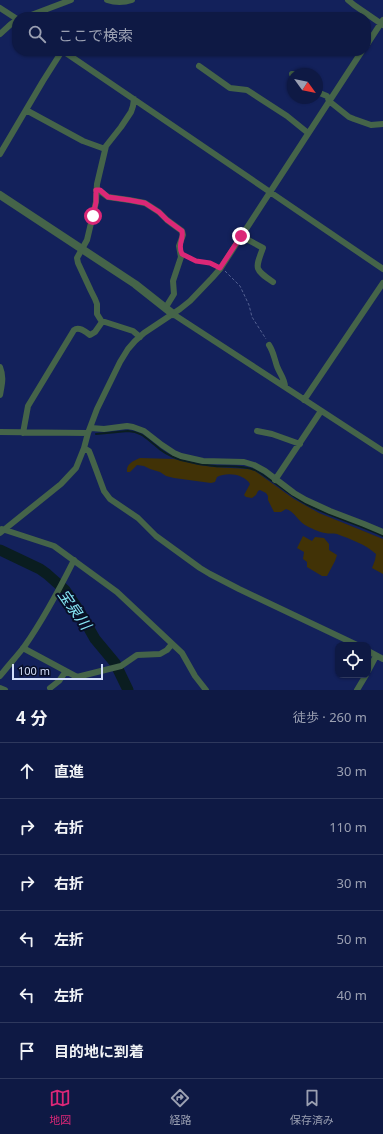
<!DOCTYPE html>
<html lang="ja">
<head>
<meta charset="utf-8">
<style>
  body { margin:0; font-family:"Noto Sans","Noto Sans JP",sans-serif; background:#17224b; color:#f1f3f6 }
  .controls { position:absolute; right:12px; bottom:12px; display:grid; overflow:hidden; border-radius:8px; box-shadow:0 1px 3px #0004 }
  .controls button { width:36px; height:36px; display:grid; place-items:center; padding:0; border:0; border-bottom:1px solid #2e385d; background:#0e1944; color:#f1f3f6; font:20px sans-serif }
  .compass { position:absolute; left:287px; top:68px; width:36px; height:36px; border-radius:50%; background:#0e1944; box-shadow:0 1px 3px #0004; rotate:123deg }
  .scale { position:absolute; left:12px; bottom:10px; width:91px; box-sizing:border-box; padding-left:4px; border:2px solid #d3defb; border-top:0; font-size:11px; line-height:14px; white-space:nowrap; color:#d3defb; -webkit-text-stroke:3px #080f28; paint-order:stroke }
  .stop { position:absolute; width:12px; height:12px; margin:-9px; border:3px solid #db2777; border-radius:50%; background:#fff }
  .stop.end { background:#db2777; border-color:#fff; box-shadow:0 1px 4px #0008 }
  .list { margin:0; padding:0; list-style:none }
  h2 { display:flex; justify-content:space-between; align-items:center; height:52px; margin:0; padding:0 16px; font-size:17px }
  h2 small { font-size:13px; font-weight:400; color:#9ba0b2 }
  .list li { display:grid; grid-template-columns:26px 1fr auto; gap:12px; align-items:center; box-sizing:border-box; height:56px; padding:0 16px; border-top:1px solid #2e385d }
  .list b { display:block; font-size:15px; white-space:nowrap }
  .list em { font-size:13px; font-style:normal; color:#9ba0b2 }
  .icon { flex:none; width:22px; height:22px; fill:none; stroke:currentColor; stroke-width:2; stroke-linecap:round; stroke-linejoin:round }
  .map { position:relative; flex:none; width:383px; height:690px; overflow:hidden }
  .search { position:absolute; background:#0e1944; box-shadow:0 1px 3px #0004; left:12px; right:12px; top:12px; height:44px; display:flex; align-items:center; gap:10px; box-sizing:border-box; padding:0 14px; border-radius:16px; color:#9ba0b2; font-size:15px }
  .sheet { height:388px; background:#0e1944 }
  nav { display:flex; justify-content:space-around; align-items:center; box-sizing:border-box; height:56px; border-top:1px solid #2e385d; background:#0e1944; font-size:11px; color:#9ba0b2 }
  nav a { display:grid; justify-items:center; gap:2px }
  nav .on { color:#db2777 }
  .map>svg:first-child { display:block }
  .green { fill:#413206 }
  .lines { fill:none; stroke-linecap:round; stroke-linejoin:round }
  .stream { stroke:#0a1d20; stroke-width:2 }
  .river { stroke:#0a1d20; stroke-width:11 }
  .path { stroke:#536091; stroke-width:1; stroke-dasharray:3 2; stroke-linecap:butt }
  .minor { stroke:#456449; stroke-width:6 }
  .tertiary { stroke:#456449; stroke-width:8 }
  .route { stroke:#db2777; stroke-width:5 }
  .labels { text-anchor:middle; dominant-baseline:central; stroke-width:4; stroke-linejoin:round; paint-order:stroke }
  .water-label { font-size:15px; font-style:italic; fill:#87e8f7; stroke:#080f28 }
</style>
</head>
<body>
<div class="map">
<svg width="383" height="690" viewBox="0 0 383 690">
  <rect width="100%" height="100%" fill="#13215b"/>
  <path class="green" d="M140 458 174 459 199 465 214 467 248 469 255 471 294 499 319 513 383 539V574L372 568 375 560 376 554C365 544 350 539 337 534 333 533 329 534 325 533 318 532 311 528 305 525 297 520 295 512 286 509L281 512H274L268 500V496L266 493 260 490 258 491 256 495 252 498 246 497 244 495 250 484C244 474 227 472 217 477L215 482 211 483 174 478 166 476 160 472 150 469 144 466 137 465 130 472H127C126 464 133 461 140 458Z
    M303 536 312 541 315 537 324 538 329 544V550L337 555 335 561 327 576H322L307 567V562L303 559 304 552 297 548Z"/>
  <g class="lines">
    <path class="stream" d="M96 434 128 431C141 432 145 437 155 445 162 452 172 457 181 460 192 463 204 465 215 466 228 467 242 465 255 470 273 480 288 494 306 504 331 517 358 524 383 536"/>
    <path class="river" d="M0 550 40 569 47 574 65 590 78 609 95 639 115 663 128 690"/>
    <path class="path" d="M187 257C197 263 205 261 216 265
      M225 271 240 286 249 305 252 317 266 339"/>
    <path class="minor" d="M107 0C116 3 123 3 132 0
      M348 0 354 5 383 25
      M0 8 17 19
      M26 17 71 0
      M0 34 11 24 17 20
      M366 46 383 20
      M63 51 383 269
      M199 66 230 88 247 90 287 116 308 133
      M292 74H293
      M317 92 327 96 329 101 349 117 354 119 371 125 383 124
      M26 110 83 141 105 149
      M0 154 43 81 62 51
      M96 190 100 191 108 197 129 200 145 203 159 212 167 220 182 231 183 235 179 246 181 257 173 281 174 294 166 307
      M241 236 263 248C255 269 254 269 273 282
      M173 314 383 451
      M102 322 97 314V304L95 299 91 291 78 263 77 258 87 240 96 202 97 184 106 146 121 127 131 112 133 106 134 99
      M269 345C273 351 274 357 276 363 278 372 285 378 285 387
      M0 367C4 377 2 384 0 395
      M304 400 383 283
      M91 428 104 429 127 426 133 427 144 431 162 445 174 453 181 456 203 461 244 462 254 465 265 471 294 493 306 500 330 511 364 524 383 532
      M257 431 272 434 300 444
      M0 432 88 433
      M23 433 28 406 74 330C79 326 86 332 90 335L95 332 102 322H105L133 331 140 337
      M84 448 89 451 91 456 104 491 110 499 138 518 156 536 200 568 210 574 239 589 357 645
      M275 480 321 411
      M2 529 54 546 117 592 182 653 195 676 206 690
      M0 533 61 484 76 468 84 448 88 433 97 409 120 362 128 349 135 341 144 333 180 309 190 301 212 278 220 269 362 51
      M23 648 77 677 121 666 137 655 160 654 167 650 172 644
      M368 651 383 659
      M368 671 376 656
      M0 676C8 666 16 657 24 647 43 620 59 590 74 560
      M0 688 5 690
      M50 688 59 681 66 671
      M357 690 366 675"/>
    <path class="tertiary" d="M0 195 135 284 173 314"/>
  </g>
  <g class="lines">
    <path class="route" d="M93 216 96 202V190H100L108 197 129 200 145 203 159 212 167 220 182 231C184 240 177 244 182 254L196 261 210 263 220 268 241 236"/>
  </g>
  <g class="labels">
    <g class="water-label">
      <text transform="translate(75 609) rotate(55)">宝泉川</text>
    </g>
  </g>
</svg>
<div class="controls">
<button><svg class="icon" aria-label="locate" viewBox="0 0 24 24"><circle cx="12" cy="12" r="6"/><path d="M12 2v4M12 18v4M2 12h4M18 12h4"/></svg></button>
</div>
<svg class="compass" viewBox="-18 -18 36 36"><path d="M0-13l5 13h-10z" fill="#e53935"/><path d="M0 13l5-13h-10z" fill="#9ba0b2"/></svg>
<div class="scale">100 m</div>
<div class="stop" style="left:93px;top:216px"></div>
<div class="stop end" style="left:241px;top:236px"></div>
<div class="search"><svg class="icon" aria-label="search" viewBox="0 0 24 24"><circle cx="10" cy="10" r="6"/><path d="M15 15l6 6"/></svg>ここで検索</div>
</div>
<section class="sheet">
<h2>4 分<small>徒歩 · 260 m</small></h2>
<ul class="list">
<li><svg class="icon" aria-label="ahead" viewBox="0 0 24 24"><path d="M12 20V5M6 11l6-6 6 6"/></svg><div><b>直進</b></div><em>30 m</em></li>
<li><svg class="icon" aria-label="right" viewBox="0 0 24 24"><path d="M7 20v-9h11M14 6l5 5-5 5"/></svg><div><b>右折</b></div><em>110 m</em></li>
<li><svg class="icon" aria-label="right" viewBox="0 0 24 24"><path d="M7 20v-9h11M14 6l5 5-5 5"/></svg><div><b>右折</b></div><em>30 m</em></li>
<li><svg class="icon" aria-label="left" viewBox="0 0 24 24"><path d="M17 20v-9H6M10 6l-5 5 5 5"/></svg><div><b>左折</b></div><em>50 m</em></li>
<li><svg class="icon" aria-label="left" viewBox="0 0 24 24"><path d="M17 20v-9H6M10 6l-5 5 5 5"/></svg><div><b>左折</b></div><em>40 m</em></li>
<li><svg class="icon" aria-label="arrive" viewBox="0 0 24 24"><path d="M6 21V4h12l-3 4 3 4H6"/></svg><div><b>目的地に到着</b></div></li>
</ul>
</section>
<nav>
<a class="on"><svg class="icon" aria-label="map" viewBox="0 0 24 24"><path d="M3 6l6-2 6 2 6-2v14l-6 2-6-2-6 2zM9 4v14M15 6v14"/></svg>地図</a>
<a><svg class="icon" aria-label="directions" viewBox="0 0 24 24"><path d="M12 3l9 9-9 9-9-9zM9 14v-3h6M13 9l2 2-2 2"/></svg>経路</a>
<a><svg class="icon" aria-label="saved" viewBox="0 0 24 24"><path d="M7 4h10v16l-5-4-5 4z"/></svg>保存済み</a>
</nav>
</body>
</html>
